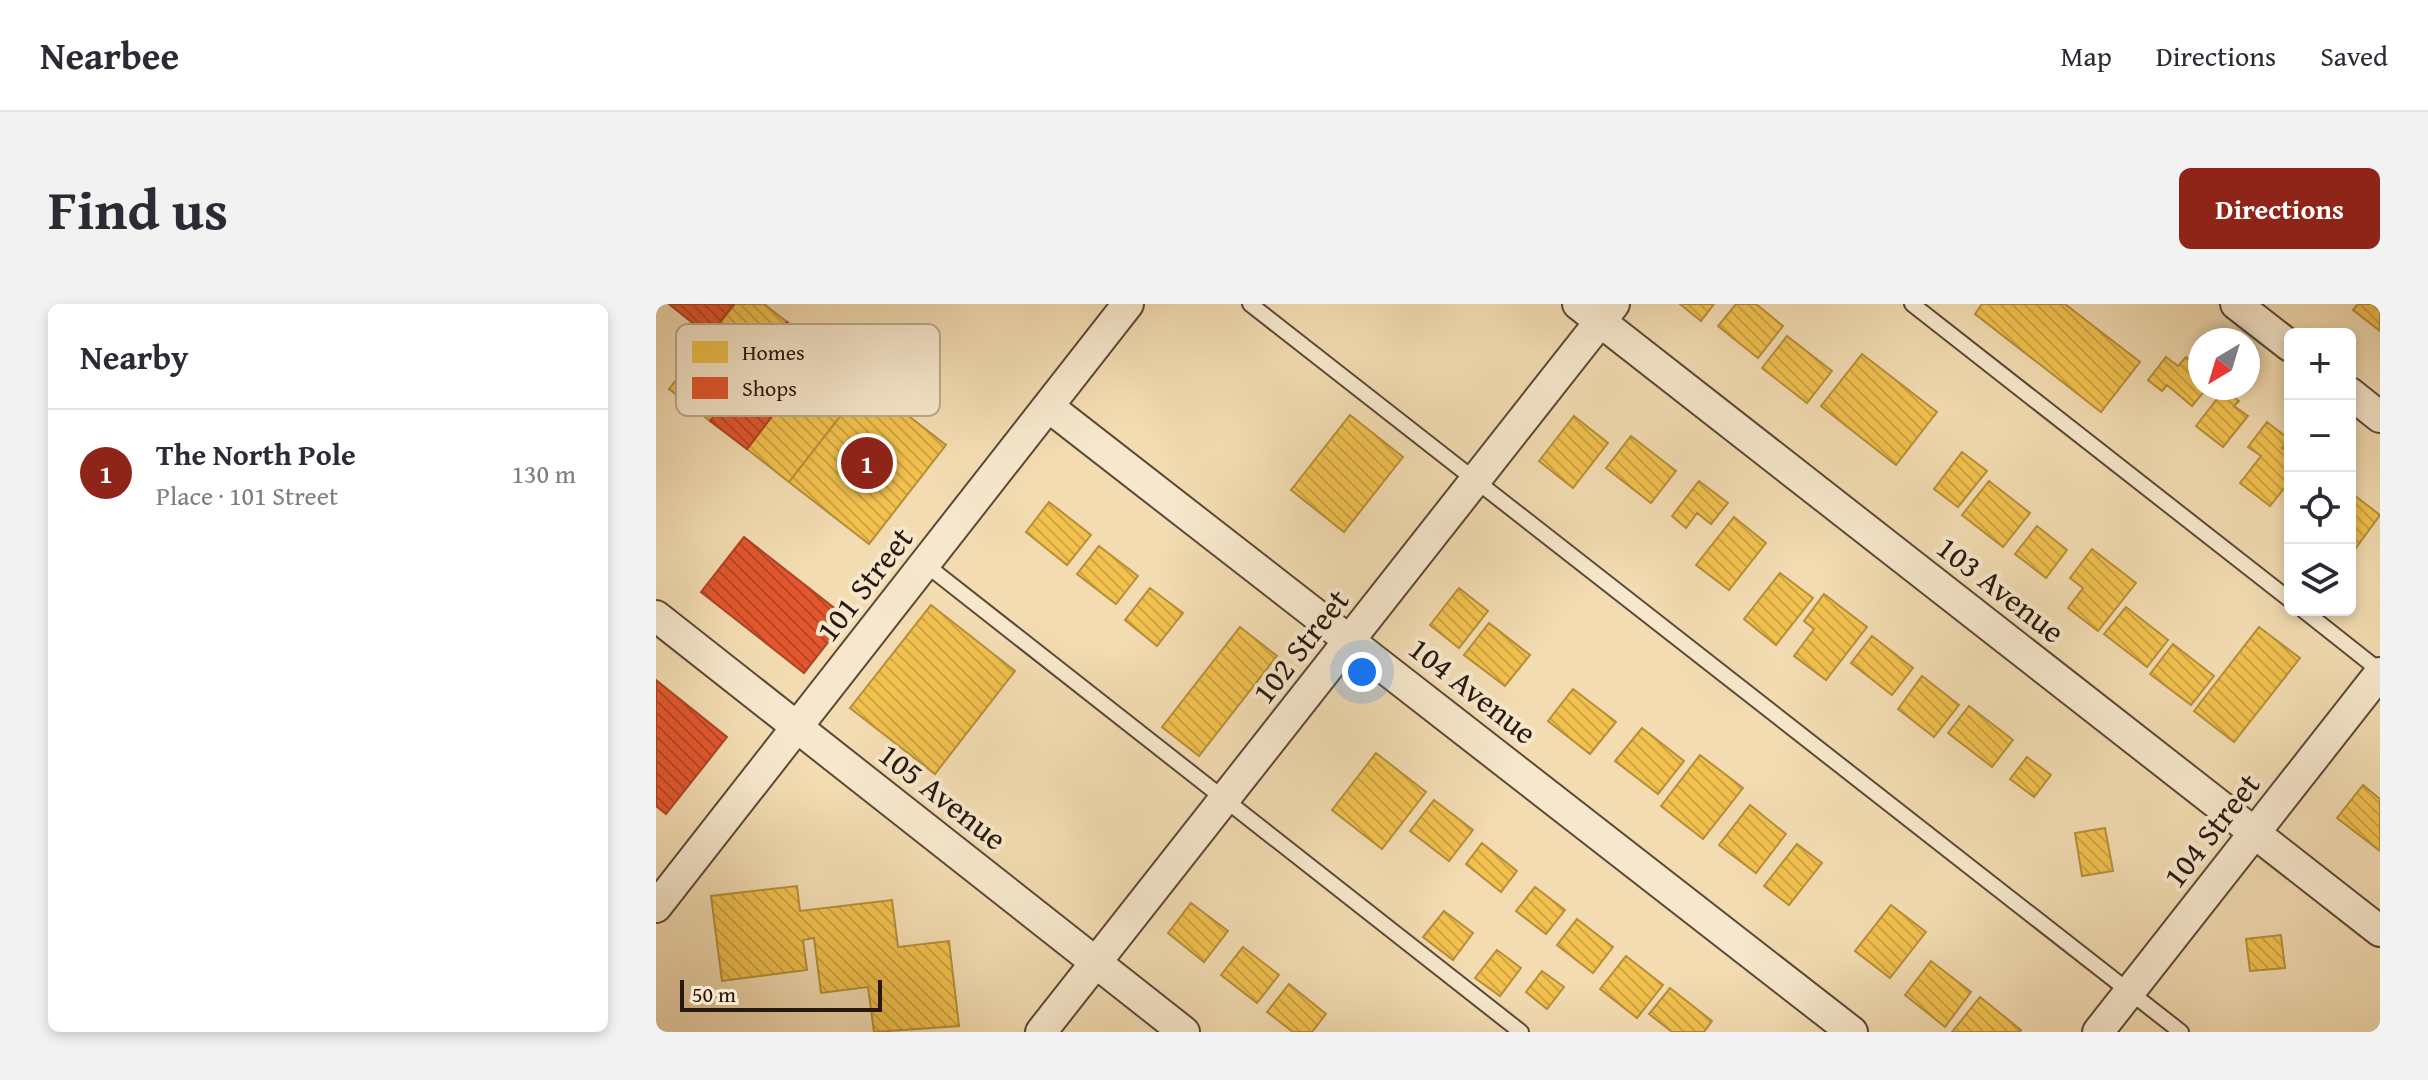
<!DOCTYPE html>
<html lang="en">
<head>
<meta charset="utf-8">
<style>
  body { margin:0; font-family:"Gentium Book Plus",serif; background:#f2f2f3; color:#2b2b33 }
  .controls { position:absolute; right:24px; top:24px; display:grid; overflow:hidden; border-radius:12px; box-shadow:0 4px 12px #0003 }
  .controls button { width:72px; height:72px; display:grid; place-items:center; padding:0; border:0; border-bottom:2px solid #e1e1e2; background:#fff; color:#2b2b33; font:40px sans-serif }
  .compass { position:absolute; left:1532px; top:24px; width:72px; height:72px; border-radius:50%; background:#fff; box-shadow:0 4px 12px #0003; rotate:218deg }
  .scale { position:absolute; left:24px; bottom:20px; width:202px; box-sizing:border-box; padding-left:8px; border:4px solid #29180d; border-top:0; font-size:22px; line-height:28px; white-space:nowrap; color:#29180d; -webkit-text-stroke:6px #f7e8cd; paint-order:stroke }
  .you { position:absolute; left:706px; top:368px; width:28px; height:28px; margin:-20px; border:6px solid #fff; border-radius:50%; background:#1a73e8; box-shadow:0 0 0 12px #1a73e833 }
  .badge { display:grid; place-items:center; width:52px; height:52px; border-radius:50%; background:#8f2418; color:#fff; font-size:26px; font-weight:700 }
  .pin { position:absolute; translate:-50% -50%; border:4px solid #fff; box-shadow:0 2px 8px #0006 }
  .list { margin:0; padding:0; list-style:none }
  h2 { display:flex; justify-content:space-between; align-items:center; height:104px; margin:0; padding:0 32px; font-size:34px }
  h2 small { font-size:26px; font-weight:400; color:#7c7c81 }
  .list li { display:grid; grid-template-columns:52px 1fr auto; gap:24px; align-items:center; box-sizing:border-box; height:128px; padding:0 32px; border-top:2px solid #e1e1e2 }
  .list b { display:block; font-size:30px; white-space:nowrap }
  .list p { margin:0; font-size:26px; white-space:nowrap; color:#7c7c81 }
  .list em { font-size:26px; font-style:normal; color:#7c7c81 }
  .icon { flex:none; width:44px; height:44px; fill:none; stroke:currentColor; stroke-width:2; stroke-linecap:round; stroke-linejoin:round }
  .map { position:relative; flex:none; width:1724px; height:728px; overflow:hidden; border-radius:12px }
  header { display:flex; align-items:center; gap:48px; box-sizing:border-box; height:112px; padding:0 40px; background:#fff; border-bottom:2px solid #e1e1e2 }
  header strong { font-size:38px }
  nav { display:flex; gap:44px; margin-inline-start:auto; font-size:28px }
  .intro { display:flex; align-items:center; justify-content:space-between; box-sizing:border-box; height:192px; padding:0 48px }
  h1 { margin:0; font-size:56px }
  .button { padding:20px 36px; border-radius:12px; background:#8f2418; color:#fff; font-size:28px; font-weight:700 }
  main { display:flex; gap:48px; padding:0 48px }
  aside { flex:1; background:#fff; border-radius:12px; box-shadow:0 4px 12px #0003 }
  .map>svg:first-child { display:block }
  .homes { fill:url(#homes-back-hatch); stroke:#b68e3a; stroke-width:2 }
  .shops { fill:url(#shops-back-hatch); stroke:#ac4424; stroke-width:2 }
  .lines { fill:none; stroke-linecap:round; stroke-linejoin:round }
  .lane-casing { stroke:#5c4936; stroke-width:18 }
  .street-casing { stroke:#5c4936; stroke-width:34 }
  .lane { stroke:#f7e8cd; stroke-width:14 }
  .street { stroke:#f7e8cd; stroke-width:30 }
  .labels { text-anchor:middle; dominant-baseline:central; stroke-width:8; stroke-linejoin:round; paint-order:stroke }
  .street-label { font-size:32px; fill:#29180d; stroke:#f7e8cd }
  .key { fill:#f7e8cd; stroke:#b9aa93; stroke-width:2 }
  .key-label { font-size:22px; fill:#29180d }
</style>
</head>
<body>
<header>
<strong>Nearbee</strong>
<nav><a>Map</a><a>Directions</a><a>Saved</a></nav>
</header>
<div class="intro"><h1>Find us</h1><a class="button">Directions</a></div>
<main>
<aside>
<h2>Nearby<small></small></h2>
<ul class="list">
<li><span class="badge">1</span><div><b>The North Pole</b><p>Place · 101 Street</p></div><em>130 m</em></li>
</ul>
</aside>
<div class="map">
<svg width="1724" height="728" viewBox="0 0 1724 728">
  <defs>
    <pattern id="homes-back-hatch" width="6" height="6" patternUnits="userSpaceOnUse" patternTransform="scale(2)"><rect width="6" height="6" fill="#f2c14e"/><path d="M-1 5l2 2M0 0l6 6M5-1l2 2" fill="none" stroke="#d0a543"/></pattern>
    <pattern id="shops-back-hatch" width="6" height="6" patternUnits="userSpaceOnUse" patternTransform="scale(2)"><rect width="6" height="6" fill="#e4572e"/><path d="M-1 5l2 2M0 0l6 6M5-1l2 2" fill="none" stroke="#b94726"/></pattern>
  </defs>
  <rect width="100%" height="100%" fill="#f3dcb2"/>
  <filter id="stains"><feTurbulence type="fractalNoise" baseFrequency=".0025" numOctaves="4"/><feColorMatrix values="0 0 0 0 .2 0 0 0 0 .09 0 0 0 0 .02 0 0 0 .5 -.17"/></filter>
  <radialGradient id="worn" r=".72"><stop offset=".6" stop-color="#630" stop-opacity="0"/><stop offset="1" stop-color="#630" stop-opacity=".3"/></radialGradient>
  <path class="homes" d="M79 0H108L131 18 54 117 13 85Z
    M1024 0H1058L1045 17Z
    M1080 0H1100L1127 22 1102 54 1062 22Z
    M1326 0H1409L1484 58 1445 108 1319 10Z
    M1702 0H1724V27L1697 6Z
    M1131 32 1176 67 1151 99 1106 64Z
    M167 46 210 79 133 178 91 145Z
    M1206 50 1281 108 1240 161 1165 102Z
    M1510 53 1522 62 1530 53 1544 64V84H1551L1536 102 1511 81 1506 87 1492 76Z
    M210 79 290 141 213 240 133 178Z
    M1568 86 1583 97 1578 102 1592 112 1567 143 1540 122Z
    M694 111 747 153 688 228 635 186Z
    M918 112 952 139 917 184 883 157Z
    M1611 118 1633 135 1626 144 1634 149V177L1614 202 1584 179 1605 152 1592 143Z
    M975 132 1020 167 995 199 950 164Z
    M1306 148 1331 167 1302 203 1278 185Z
    M1043 177 1072 199 1055 220 1041 209 1030 224 1016 212Z
    M1333 177 1374 209 1347 243 1306 211Z
    M1694 188 1724 211 1697 248 1694 245Z
    M393 198 435 231 411 261 370 228Z
    M1078 213 1110 239 1073 286 1040 261Z
    M1381 222 1411 246 1390 274 1359 250Z
    M443 242 482 272 460 300 421 270Z
    M1436 245 1480 279 1442 327 1412 304 1427 284 1414 274Z
    M1124 269 1157 294 1120 341 1088 315Z
    M494 284 527 309 501 342 469 316Z
    M803 284 832 307 803 344 774 321Z
    M1168 290 1211 323 1170 376 1138 352 1158 325 1148 317Z
    M275 301 359 367 279 470 194 404Z
    M1470 303 1512 336 1491 363 1448 330Z
    M833 319 874 351 849 382 808 351Z
    M584 323 621 352 543 452 506 423Z
    M1603 323 1644 354 1578 438 1538 407Z
    M1216 332 1257 364 1236 391 1195 359Z
    M1517 340 1558 372 1535 401 1494 370Z
    M1266 372 1303 401 1278 433 1242 405Z
    M917 385 960 418 934 450 892 417Z
    M1313 402 1357 436 1336 463 1292 429Z
    M986 424 1028 457 1002 490 959 457Z
    M720 449 770 488 726 545 676 506Z
    M1044 451 1087 484 1047 535 1005 502Z
    M1371 453 1395 471 1378 493 1354 475Z
    M1707 481 1724 495V547L1681 514Z
    M778 496 817 526 793 557 754 527Z
    M1094 501 1130 530 1100 569 1063 541Z
    M1449 524 1457 567 1426 572 1419 529Z
    M826 539 861 567 845 588 810 560Z
    M1141 540 1166 559 1133 601 1108 582Z
    M141 582 144 607 236 596 242 643 293 637 303 722 218 728 212 683 165 689 158 634 147 636 151 666 66 677 55 592Z
    M879 583 909 606 890 630 860 607Z
    M535 599 572 627 548 658 512 629Z
    M1235 601 1270 628 1234 674 1199 647Z
    M788 607 817 629 797 656 767 633Z
    M921 615 957 643 937 669 901 641Z
    M1625 631 1629 664 1594 667 1590 635Z
    M587 643 623 671 601 699 565 671Z
    M841 646 865 664 844 692 819 674Z
    M970 652 1007 681 981 714 944 685Z
    M1275 657 1315 688 1289 723 1249 691Z
    M886 667 908 683 891 705 870 688Z
    M633 680 670 710 656 728H637L611 708Z
    M1014 684 1056 717 1048 728H1016L993 710Z
    M1324 693 1365 726 1364 728H1296Z"/>
  <path class="shops" d="M13 0H78L53 32Z
    M131 18 167 46 91 145 54 117Z
    M88 233 191 314 148 369 45 288Z
    M0 376 71 433 10 510 0 502Z"/>
  <g class="lines">
    <defs>
      <path id="lane" d="M594 0 1525 728
        M1256 0 1634 296
        M269 260 865 728
        M1647 306 1724 367"/>
      <path id="street" d="M922 0 1724 627
        M1580 0 1634 42
        M1694 89 1724 113
        M393 103 1196 728
        M0 312 528 728
        M0 603 472 0
        M385 728 958 0
        M1442 728 1724 369"/>
    </defs>
    <use href="#lane" class="lane-casing"/>
    <use href="#street" class="street-casing"/>
    <use href="#lane" class="lane"/>
    <use href="#street" class="street"/>
  </g>
  <g class="labels">
    <g class="street-label">
      <text transform="translate(208 280) rotate(-52)">101 Street</text>
      <text transform="translate(1345 285) rotate(38)">103 Avenue</text>
      <text transform="translate(644 342) rotate(-52)">102 Street</text>
      <text transform="translate(817 386) rotate(38)">104 Avenue</text>
      <text transform="translate(287 492) rotate(38)">105 Avenue</text>
      <text transform="translate(1555 526) rotate(-52)">104 Street</text>
    </g>
  </g>
  <rect x="20" y="20" width="264" height="92" rx="12" class="key"/>
  <rect x="36" y="37" width="36" height="22" fill="#f2c14e"/>
  <rect x="36" y="73" width="36" height="22" fill="#e4572e"/>
  <g class="key-label">
    <text x="86" y="56">Homes</text>
    <text x="86" y="92">Shops</text>
  </g>
  <rect width="100%" height="100%" filter="url(#stains)"/>
  <rect width="100%" height="100%" fill="url(#worn)"/>
</svg>
<div class="controls">
<button>+</button>
<button>−</button>
<button><svg class="icon" aria-label="locate" viewBox="0 0 24 24"><circle cx="12" cy="12" r="6"/><path d="M12 2v4M12 18v4M2 12h4M18 12h4"/></svg></button>
<button><svg class="icon" aria-label="layers" viewBox="0 0 24 24"><path d="M12 4l9 5-9 5-9-5zM3 14l9 5 9-5"/></svg></button>
</div>
<svg class="compass" viewBox="-18 -18 36 36"><path d="M0-13l5 13h-10z" fill="#e53935"/><path d="M0 13l5-13h-10z" fill="#7c7c81"/></svg>
<div class="scale">50 m</div>
<div class="you"></div>
<div class="pin badge" style="left:211px;top:159px">1</div>
</div>
</main>
</body>
</html>
